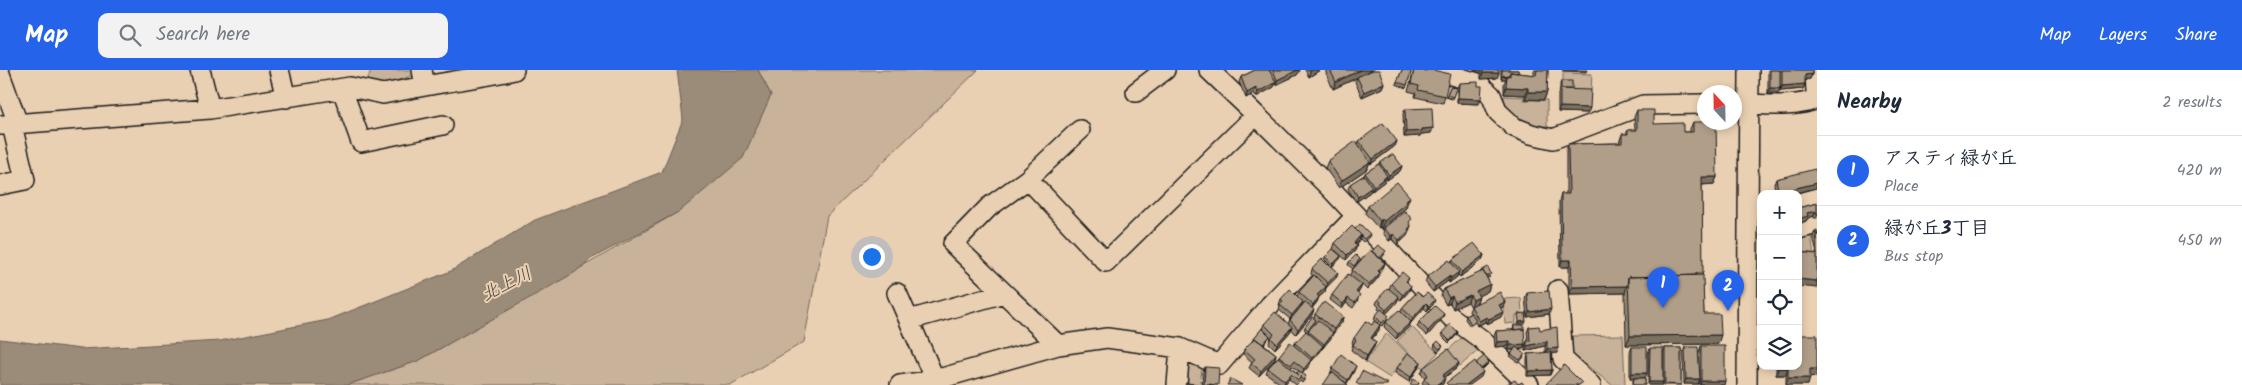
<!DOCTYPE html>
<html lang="en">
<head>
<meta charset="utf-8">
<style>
  body { margin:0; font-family:Kalam,"Klee One",sans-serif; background:#f2f2f3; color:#1f2937 }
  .controls { position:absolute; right:15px; bottom:15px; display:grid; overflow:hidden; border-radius:10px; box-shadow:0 2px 8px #0003 }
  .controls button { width:45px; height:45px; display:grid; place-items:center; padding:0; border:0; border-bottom:1px solid #e0e1e3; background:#fff; color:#1f2937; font:25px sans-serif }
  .compass { position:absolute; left:1697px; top:15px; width:45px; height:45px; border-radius:50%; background:#fff; box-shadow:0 2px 8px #0003; rotate:338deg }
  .you { position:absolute; left:871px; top:186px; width:18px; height:18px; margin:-12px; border:4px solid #fff; border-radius:50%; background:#1a73e8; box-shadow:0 0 0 8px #1a73e833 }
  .badge { display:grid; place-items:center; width:32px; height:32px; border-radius:50%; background:#2563eb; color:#fff; font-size:16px; font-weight:700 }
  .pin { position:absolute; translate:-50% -41px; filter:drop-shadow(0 1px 2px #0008) }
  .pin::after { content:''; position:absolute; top:26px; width:18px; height:15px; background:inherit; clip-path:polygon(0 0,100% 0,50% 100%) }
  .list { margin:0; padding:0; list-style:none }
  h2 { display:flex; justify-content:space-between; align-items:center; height:65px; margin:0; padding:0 20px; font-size:21px }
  h2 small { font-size:16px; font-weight:400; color:#747a83 }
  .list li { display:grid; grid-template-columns:32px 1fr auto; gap:15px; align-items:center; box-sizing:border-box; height:70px; padding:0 20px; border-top:1px solid #e0e1e3 }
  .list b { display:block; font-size:19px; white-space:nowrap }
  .list p { margin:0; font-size:16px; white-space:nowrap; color:#747a83 }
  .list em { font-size:16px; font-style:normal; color:#747a83 }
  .icon { flex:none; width:28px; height:28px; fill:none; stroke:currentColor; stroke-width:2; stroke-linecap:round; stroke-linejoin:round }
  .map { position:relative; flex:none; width:1817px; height:315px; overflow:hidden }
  header { display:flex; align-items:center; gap:30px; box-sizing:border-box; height:70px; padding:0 25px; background:#2563eb; color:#fff }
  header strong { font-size:24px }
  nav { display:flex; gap:28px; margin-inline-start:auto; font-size:18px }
  .search { width:350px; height:45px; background:#f2f2f3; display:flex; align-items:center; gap:12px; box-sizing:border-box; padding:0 18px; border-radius:10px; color:#747a83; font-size:19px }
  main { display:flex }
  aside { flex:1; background:#fff }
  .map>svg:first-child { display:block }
  .green { fill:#c8b29a; stroke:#72675b }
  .water { fill:#9b8b79; stroke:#685f54 }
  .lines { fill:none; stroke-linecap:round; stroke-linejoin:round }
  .minor-casing { stroke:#1c1c1c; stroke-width:22 }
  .minor { stroke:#ead0b2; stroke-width:19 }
  .wall { fill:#988876; stroke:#1c1c1c; fill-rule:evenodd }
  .shaded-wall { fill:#7c6f60; stroke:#1c1c1c }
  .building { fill:#b19e89; stroke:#1c1c1c }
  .labels { text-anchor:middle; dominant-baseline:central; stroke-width:4; stroke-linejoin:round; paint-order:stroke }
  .water-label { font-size:18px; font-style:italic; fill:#48433d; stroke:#ead0b2 }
</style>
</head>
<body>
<header>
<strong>Map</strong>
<div class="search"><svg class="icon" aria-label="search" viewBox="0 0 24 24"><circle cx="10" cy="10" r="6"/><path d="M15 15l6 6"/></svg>Search here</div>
<nav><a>Map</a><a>Layers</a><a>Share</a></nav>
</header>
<main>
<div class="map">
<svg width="1817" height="315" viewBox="0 0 1817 315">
  <rect width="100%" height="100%" fill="#ead0b2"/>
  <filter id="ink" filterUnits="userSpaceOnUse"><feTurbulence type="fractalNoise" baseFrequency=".02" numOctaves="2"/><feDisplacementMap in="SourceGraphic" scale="10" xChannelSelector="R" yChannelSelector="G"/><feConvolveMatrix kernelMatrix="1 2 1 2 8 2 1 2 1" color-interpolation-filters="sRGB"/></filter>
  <g filter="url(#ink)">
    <path class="green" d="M371 0H414L415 5 386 14 367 11Z
      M758 0H978L827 146 804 272 730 315H347L418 291 680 141 771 25Z
      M1563 3 1592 4 1591 21H1572V13H1563Z
      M1504 26 1524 27V30H1547V57L1543 60 1524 52 1503 38Z
      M1811 164 1814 187 1800 186 1802 166Z
      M1521 228 1522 244 1516 245V253L1505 254 1503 229Z
      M1412 257 1438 283 1423 298 1397 271Z
      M1387 263 1407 283 1390 308 1365 292Z
      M1467 263 1481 278 1460 296 1446 282Z
      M1623 265 1625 315H1612L1572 284V266Z
      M1188 293H1193L1202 298 1200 315H1184Z"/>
    <path class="water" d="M677 0H758L771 25 743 88 680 141 591 189 574 203 418 291 347 315H0V269L81 279 220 271 328 250 451 201 535 150 662 102 683 49Z"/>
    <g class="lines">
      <defs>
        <path id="minor" d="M200 0 210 39
          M279 0 286 28
          M1209 0 1256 45
          M1434 0 1478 13 1491 25 1498 42 1514 57 1531 64 1553 69 1643 35 1704 34
          M0 4 18 54
          M425 16C455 10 485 7 514 0
          M342 19 361 72 443 55
          M1136 22 1165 0
          M1734 34C1761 33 1788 39 1814 30L1816 22 1815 0
          M0 55 210 39 350 17 383 24 425 16 422 0
          M1028 109 1106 192 1256 45 1332 120 1451 247 1481 269 1529 315
          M0 115 25 110 12 55
          M1798 159 1817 154
          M1558 220 1563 289 1591 315
          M897 223 935 310
          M909 250 1004 223
          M1058 275 953 174 989 137 1028 109 1080 60
          M900 315 935 310 1058 275 1107 268 1180 278 1219 295 1270 235 1356 146
          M1177 315 1180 278
          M1747 315 1749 0"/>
      </defs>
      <use href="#minor" class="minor-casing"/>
      <use href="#minor" class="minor"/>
    </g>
    <path class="wall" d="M1255 0H1300L1299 2 1297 5 1276 15 1275 14 1274 17 1256 27 1254 23 1246 28 1239 12 1241 7Z
      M1305 0H1320L1309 7Z
      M1326 0H1373L1384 13 1382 18 1362 27 1355 12 1357 8 1333 19 1326 3Z
      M1402 0 1411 2 1406 18 1396 14Z
      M1414 0 1445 26 1443 33 1415 27 1416 23 1408 21Z
      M1474 0H1499L1497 8 1481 9V1H1474Z
      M1501 0H1518V3L1534 5V0H1548L1547 22 1544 30 1525 29V25L1504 24V13L1506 9H1501Z
      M1768 0H1812V4L1810 9 1805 10V14L1803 19 1781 21 1780 16 1779 23H1768Z
      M1561 11 1571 19 1588 43 1558 42V24L1560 20V14Z
      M1459 13 1479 34 1457 33V18Z
      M1450 17 1456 18 1452 29 1446 27Z
      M1405 39 1433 58 1431 63 1421 64 1420 66 1404 67 1403 44Z
      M1637 40 1654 54 1683 62H1690V59L1693 52 1717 107 1714 114 1702 115V205L1704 244 1718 274 1626 275 1625 223 1569 224V197H1560L1559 131 1561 124H1566V81L1568 74 1619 73 1622 64H1626L1628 60H1635L1634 47Z
      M1359 71H1397L1395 76 1371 94 1370 92 1367 99 1339 118 1325 98 1328 91 1358 74Z
      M1380 93 1402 96 1400 101 1387 110 1386 109 1385 111 1372 121 1371 120 1370 122 1356 132 1348 119 1350 114 1364 106 1365 103 1379 95Z
      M1817 101 1816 118 1794 124H1776L1774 114 1776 109Z
      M1817 133V148H1814V146L1808 148 1806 151 1798 154V138Z
      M1407 135 1405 139 1381 159 1380 157 1378 158 1365 143 1368 136Z
      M1410 154 1411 156 1407 166 1397 175 1392 169 1389 171 1383 163 1384 158Z
      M1355 159 1370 164 1369 167 1363 172 1360 169 1356 174 1355 181 1346 190 1335 180 1341 186 1340 189 1332 196 1337 207 1326 218 1325 222 1319 227 1317 232 1312 238V245L1296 264 1291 259 1290 262 1275 279 1269 273 1271 267 1270 266 1264 274 1276 284 1275 289 1259 306 1249 298 1252 292 1243 284 1244 279 1253 270 1254 268 1262 259 1264 254H1288L1290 249 1279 240 1280 236 1279 235 1281 229 1297 226 1299 222 1313 206 1311 204 1312 199 1329 194 1324 189 1325 187 1333 179 1335 173Z
      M1817 160V218L1800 182 1817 184 1813 166 1815 161Z
      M1372 181 1385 184 1381 189 1385 193 1383 198 1379 202 1378 208 1367 220 1362 215 1360 220 1358 223V230L1353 238 1346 233 1342 239 1330 230 1332 225 1350 205 1352 200Z
      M1484 185 1482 190 1460 207 1458 205 1457 207 1449 213 1448 211 1433 222 1425 212 1427 207 1451 193 1452 190Z
      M1360 189 1353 199 1348 195 1349 192Z
      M1481 201 1490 207 1487 208 1490 214 1488 221 1478 226 1477 234 1505 232 1503 237 1501 238V247L1487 254 1485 252 1477 256 1475 252 1470 256 1465 249 1466 246 1470 243 1469 241 1471 237 1468 232 1453 239 1450 233 1446 235 1441 226 1444 219 1480 203Z
      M1409 208 1407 212 1411 216 1409 221 1401 230 1398 228 1397 232 1386 244 1388 249 1382 256 1374 249 1375 246 1380 241 1378 239 1379 237 1376 234 1378 229 1389 219 1391 214Z
      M1417 222 1433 235 1427 241 1424 238 1411 252 1409 257 1396 269 1384 257 1386 252 1401 242 1402 238Z
      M1527 223 1549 244 1527 247 1525 228Z
      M1315 244 1343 247 1342 252 1333 263 1331 268 1302 303 1305 309 1302 313 1300 311 1296 315 1289 309 1284 315H1282L1266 303 1268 298 1279 286 1294 276 1295 273 1308 263V262H1307L1304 259 1305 257 1314 248ZM1292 296 1299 301 1297 303 1291 298Z
      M1444 244 1442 249 1427 266 1417 257 1419 252Z
      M1514 255 1525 274 1523 279 1519 280 1524 287 1519 293 1510 286 1514 280H1508V276L1495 277 1494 266 1496 261 1513 260Z
      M1529 257 1540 260 1557 283H1551L1552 300 1550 305 1527 306V289L1528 284 1545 283V276L1525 281V277L1527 271H1528L1527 262Z
      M1379 260 1372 269 1376 272 1374 277 1365 291 1351 280 1353 274 1352 273 1354 268Z
      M1458 262 1457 265 1449 273 1441 265 1442 263Z
      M1435 274 1442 278 1438 282 1434 277Z
      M1701 276 1724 315H1699V311L1698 314H1684L1683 283 1685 277 1699 283Z
      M1632 277 1645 308V315H1633V308H1630V282Z
      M1650 278 1663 312 1662 315H1648V283Z
      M1665 278H1681V315H1663V283Z
      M1421 292 1419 297 1409 312 1395 303 1397 298Z
      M1459 293 1457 298 1444 308 1443 314 1442 315H1424L1422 313 1425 308 1421 303 1423 298Z
      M1776 296H1798L1817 307 1810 306 1808 315H1786V305H1776Z
      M1205 297 1218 315H1185L1186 313 1202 315 1203 302Z
      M1332 299 1354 301 1347 313 1330 304Z"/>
    <path class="shaded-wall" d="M1297 0H1300L1299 2 1297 5 1276 15 1277 10Z
      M1313 0H1320L1309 7 1310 1Z
      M1360 0H1373L1333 19 1336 12Z
      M1563 0H1587L1586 2 1562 1Z
      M1483 3H1499L1497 8 1481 9Z
      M1812 4 1810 9 1803 10 1805 5Z
      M1502 6H1507L1506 9H1501Z
      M1276 12 1274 17 1256 27 1258 22Z
      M1384 13 1382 18 1362 27 1364 22Z
      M1805 14 1803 19 1781 21 1782 16Z
      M1506 17 1528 18 1525 25 1504 24Z
      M1256 18 1254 23 1246 28 1247 23Z
      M1770 18H1780L1779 23H1768Z
      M1528 22H1547L1544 30 1525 29Z
      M1458 28 1481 29 1479 34 1457 33Z
      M1560 37 1590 38 1588 43 1558 42Z
      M1433 58 1431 63 1421 64 1420 66 1404 67 1406 62 1422 59Z
      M1397 71 1395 76 1371 94 1373 89Z
      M1370 92 1367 99 1339 118 1341 111Z
      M1402 96 1400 101 1387 110 1389 105Z
      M1387 106 1385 111 1372 121 1374 116Z
      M1702 107H1717L1714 114 1699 115Z
      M1817 113 1816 118 1791 124 1792 119Z
      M1372 117 1370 122 1356 132 1358 127Z
      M1410 127 1405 139 1381 159 1384 151Z
      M1815 141 1814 146 1808 148 1806 151 1798 154V149L1807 143Z
      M1382 149 1380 157 1378 158 1380 151Z
      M1409 161 1407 166 1397 175 1399 170Z
      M1393 164 1392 169 1389 171 1391 166Z
      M1361 165 1359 170 1352 178 1354 173Z
      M1357 176 1355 181 1346 190 1347 185Z
      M1484 185 1482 190 1460 207 1462 202Z
      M1341 186 1340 189 1332 197 1333 194Z
      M1562 190H1571L1569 197H1560Z
      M1385 193 1383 198 1376 206 1378 201Z
      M1338 202 1337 207 1326 218 1328 213Z
      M1459 202 1457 207 1449 213 1451 208Z
      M1703 202 1700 209 1628 216 1696 203Z
      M1380 203 1378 208 1367 220 1369 215Z
      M1450 206 1448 211 1433 222 1435 217Z
      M1798 209 1817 211V218L1798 216Z
      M1490 214 1488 221 1473 229 1476 221Z
      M1362 215 1360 220 1354 227 1356 222Z
      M1411 216 1409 221 1401 230 1403 225Z
      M1627 216 1625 223 1569 224 1572 217Z
      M1326 217 1325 222 1315 230 1317 225Z
      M1470 225 1468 232 1453 239 1455 232Z
      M1452 226 1450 233 1446 235 1449 228Z
      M1319 227 1317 232 1311 240 1313 235Z
      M1399 227 1397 232 1385 245 1386 240Z
      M1479 227 1476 234 1471 237 1473 230Z
      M1348 228 1346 233 1342 239 1343 234Z
      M1435 230 1433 235 1427 241 1429 236Z
      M1303 232 1301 237 1290 250 1292 245Z
      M1505 232 1503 237 1497 240 1499 235Z
      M1426 233 1424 238 1411 253 1413 248Z
      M1551 239 1549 244 1527 247 1529 242Z
      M1314 240 1312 245 1296 264 1298 259Z
      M1503 242 1501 247 1487 254 1489 249Z
      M1444 244 1442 249 1427 266 1428 261Z
      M1343 247 1342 252 1333 264 1334 259Z
      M1487 247 1485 252 1477 256 1479 251Z
      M1526 251 1525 254H1518L1519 252Z
      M1411 252 1409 257 1396 269 1398 264Z
      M1380 255 1379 260 1369 273 1371 268Z
      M1292 257 1290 262 1275 279 1277 274Z
      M1458 262 1457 265 1449 273 1450 271Z
      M1333 263 1331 268 1322 279 1324 274Z
      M1721 265 1718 274 1626 275 1630 266Z
      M1510 271 1508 276 1495 277 1497 272Z
      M1547 271 1545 276 1525 281 1527 276Z
      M1376 272 1374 277 1365 291 1367 286Z
      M1525 274 1523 279 1508 280 1510 275Z
      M1323 276 1321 281 1310 293 1312 288Z
      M1558 278 1557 283 1546 284 1547 279Z
      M1276 284 1275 289 1259 306 1261 301Z
      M1311 290 1310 295 1302 304 1304 299Z
      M1421 292 1419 297 1409 312 1411 307Z
      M1489 292 1488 294 1480 302 1481 299Z
      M1459 293 1457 298 1441 310 1443 305Z
      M1356 296 1354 301 1346 315 1348 310Z
      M1778 298H1788L1786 305H1776Z
      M1810 299H1817V307L1808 306Z
      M1552 300 1550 305 1527 306 1529 301Z
      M1483 302 1481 307 1470 315H1466Z
      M1632 303H1647L1645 308H1630Z
      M1291 304 1289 309 1284 315 1285 311Z
      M1788 308H1810L1808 315H1786Z
      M1445 309 1443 314 1442 315H1437Z
      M1686 309H1700L1698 314H1684Z
      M1701 311H1725L1724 315H1700Z
      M1649 312H1663L1662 315H1648Z"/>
    <path class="building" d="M1255 0H1269L1276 12 1258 22 1256 18 1247 23 1241 7Z
      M1273 0H1298L1277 10Z
      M1330 0H1360L1336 12Z
      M1373 0H1379L1384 13 1364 22 1357 7Z
      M1402 0H1406L1411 2 1407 15 1397 12Z
      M1414 0H1420L1426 1V0H1433L1450 4 1445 26 1418 20 1419 16 1411 14Z
      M1483 0H1499V3H1483Z
      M1502 0H1518V3L1510 2 1509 5 1502 6Z
      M1537 0H1548L1547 22H1528V18L1506 17 1507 5 1510 6V2L1536 5Z
      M1770 0H1780V18H1770Z
      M1782 0H1812V4L1805 5V14L1782 16Z
      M1561 11H1572V19H1561Z
      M1478 12V16H1482L1481 29 1458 28 1459 13Z
      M1450 17 1456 18 1453 27 1447 25Z
      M1560 19 1591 20 1590 38 1560 37Z
      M1432 38 1433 58 1422 59V61L1406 62 1405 39Z
      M1637 40H1654V54L1683 53V62H1693V52H1716L1717 107H1702L1703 202 1696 203V205L1628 207 1627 216 1572 217 1571 190H1562L1561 124H1569L1568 74 1622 73V64H1628V60H1637Z
      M1383 53 1397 71 1373 89 1359 71Z
      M1356 71 1370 92 1341 111 1328 91Z
      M1393 84 1402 96 1389 105 1380 93Z
      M1379 94 1387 106 1374 116 1365 103Z
      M1815 99 1816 102 1817 101V113L1792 119 1794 124H1779L1776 109Z
      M1364 105 1372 117 1358 127 1350 114Z
      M1397 112 1410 127 1406 130 1407 132 1384 151 1382 149 1380 151 1368 136Z
      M1817 133V143H1816L1815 141 1807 143 1808 146 1798 149V138Z
      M1405 141 1412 149 1409 152 1411 156 1408 159 1409 161 1399 170 1393 164 1391 166 1384 158Z
      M1360 154 1370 164 1364 169 1361 166V165L1355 159Z
      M1352 156 1361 165 1354 173 1357 176 1347 185 1335 173Z
      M1817 160V170L1815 161Z
      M1798 166H1801L1800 182H1798Z
      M1474 173 1484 185 1462 202 1452 190Z
      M1378 175 1386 181 1380 188 1372 181Z
      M1333 179 1341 186 1333 194 1325 187Z
      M1370 180 1385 193 1378 201 1380 203 1369 215 1352 200Z
      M1798 182 1817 184V211L1798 209V210Z
      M1356 185 1360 189 1354 196 1349 192Z
      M1322 189 1328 195 1329 194 1338 202 1328 213 1312 199Z
      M1449 190 1459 202 1451 208 1450 206 1435 217 1427 207Z
      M1488 197 1491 204 1486 206 1483 201 1481 202V201Z
      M1483 201 1490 214 1476 221 1479 227 1473 230 1470 225 1455 232 1452 226 1449 228 1444 219Z
      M1402 202 1409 208 1406 211 1411 216 1403 225 1391 214Z
      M1348 204 1362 215 1356 222 1360 225 1355 233 1348 228 1343 234 1332 225Z
      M1314 205 1326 217 1317 225 1319 227 1313 235 1299 222Z
      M1703 205 1704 244H1720L1721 265 1630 266 1628 207Z
      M1388 218 1399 227 1386 240 1380 234 1381 232 1378 229Z
      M1290 219 1303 232 1292 245 1280 235 1283 231 1281 229Z
      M1549 221 1551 239 1529 242 1527 223Z
      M1417 222 1422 227 1427 223 1435 230 1429 236 1426 233 1413 248 1402 238Z
      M1500 222 1505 232 1499 235 1503 242 1489 249 1487 247 1479 251 1471 236Z
      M1305 232 1314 240 1298 259 1290 250Z
      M1324 232 1343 247 1334 259 1315 244Z
      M1435 236 1444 244 1428 261 1419 252Z
      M1381 239 1389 246 1382 253 1375 246Z
      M1399 240 1411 252 1398 264 1386 252Z
      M1275 242 1292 257 1277 274 1271 268 1274 264 1264 254Z
      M1471 243 1476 250 1471 254 1466 246Z
      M1525 243 1526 251 1519 252 1518 244Z
      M1312 247 1316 250 1308 260 1305 257Z
      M1318 250 1333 263 1324 274 1308 261Z
      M1366 251 1372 255 1374 251 1380 255 1371 268 1376 272 1367 286 1353 275 1356 270 1354 268Z
      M1450 254 1458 262 1450 271 1442 263Z
      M1514 255H1524V260V259L1514 260Z
      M1539 256 1540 260 1557 257 1558 278 1547 279V271L1527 276V271H1530L1529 257Z
      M1262 258 1270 266 1263 274 1254 268Z
      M1524 259 1525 274 1510 275V271L1497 272 1496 261Z
      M1306 261 1323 276 1312 288 1295 273Z
      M1798 265H1817V299H1810V308H1788V298H1778V296H1798Z
      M1255 268 1276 284 1261 301 1251 293 1255 289 1244 279Z
      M1438 271 1443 276 1439 279 1435 274Z
      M1290 272 1311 290 1304 299 1294 291 1291 295 1279 286Z
      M1701 276H1725V311H1701Z
      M1516 277 1525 284 1520 290 1511 284Z
      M1632 277H1647V303H1632Z
      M1685 277H1698L1700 309H1686Z
      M1650 278H1663V312H1649Z
      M1665 278H1681V315L1665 314Z
      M1448 279 1459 293 1443 305 1445 309 1437 315H1430L1424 308 1428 305 1423 298Z
      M1551 282 1552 300 1529 301 1528 284Z
      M1408 283 1421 292 1411 307 1397 298Z
      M1341 284 1356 296 1348 310 1332 299Z
      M1484 286 1489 292 1481 299 1476 293Z
      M1278 287 1301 307 1298 310 1291 304 1285 311 1268 298Z
      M1475 291 1483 302 1466 315H1448L1446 313Z
      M1564 295 1582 313 1579 315H1547L1546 314Z
      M1205 297 1219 298 1218 315 1207 314 1211 315H1186V313L1204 315Z
      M1299 301 1306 306 1303 310 1300 308 1301 307 1297 303Z
      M1362 301 1388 314 1387 315H1359L1356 313Z
      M1332 302 1348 315H1323Z
      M1634 308H1645V315H1633Z
      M1231 309 1242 315H1227Z
      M1413 309 1419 312 1418 315H1410Z
      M1515 310 1518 314 1522 312 1524 315H1505Z"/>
  </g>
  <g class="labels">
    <g class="water-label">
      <text transform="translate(507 215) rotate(-27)">北上川</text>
    </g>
  </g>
</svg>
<div class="controls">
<button>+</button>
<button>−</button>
<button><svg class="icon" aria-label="locate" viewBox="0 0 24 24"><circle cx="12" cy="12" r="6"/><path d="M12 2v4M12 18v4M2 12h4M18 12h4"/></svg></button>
<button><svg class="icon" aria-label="layers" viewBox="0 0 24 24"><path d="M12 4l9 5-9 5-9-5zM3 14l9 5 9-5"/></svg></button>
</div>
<svg class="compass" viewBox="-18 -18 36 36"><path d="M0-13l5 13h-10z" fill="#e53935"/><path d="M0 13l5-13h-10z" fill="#747a83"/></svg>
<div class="you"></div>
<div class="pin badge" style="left:1663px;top:238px">1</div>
<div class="pin badge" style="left:1728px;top:241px">2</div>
</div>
<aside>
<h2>Nearby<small>2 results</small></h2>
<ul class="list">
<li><span class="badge">1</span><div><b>アスティ緑が丘</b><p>Place</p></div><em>420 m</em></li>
<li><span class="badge">2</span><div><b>緑が丘3丁目</b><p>Bus stop</p></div><em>450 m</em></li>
</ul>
</aside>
</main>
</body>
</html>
